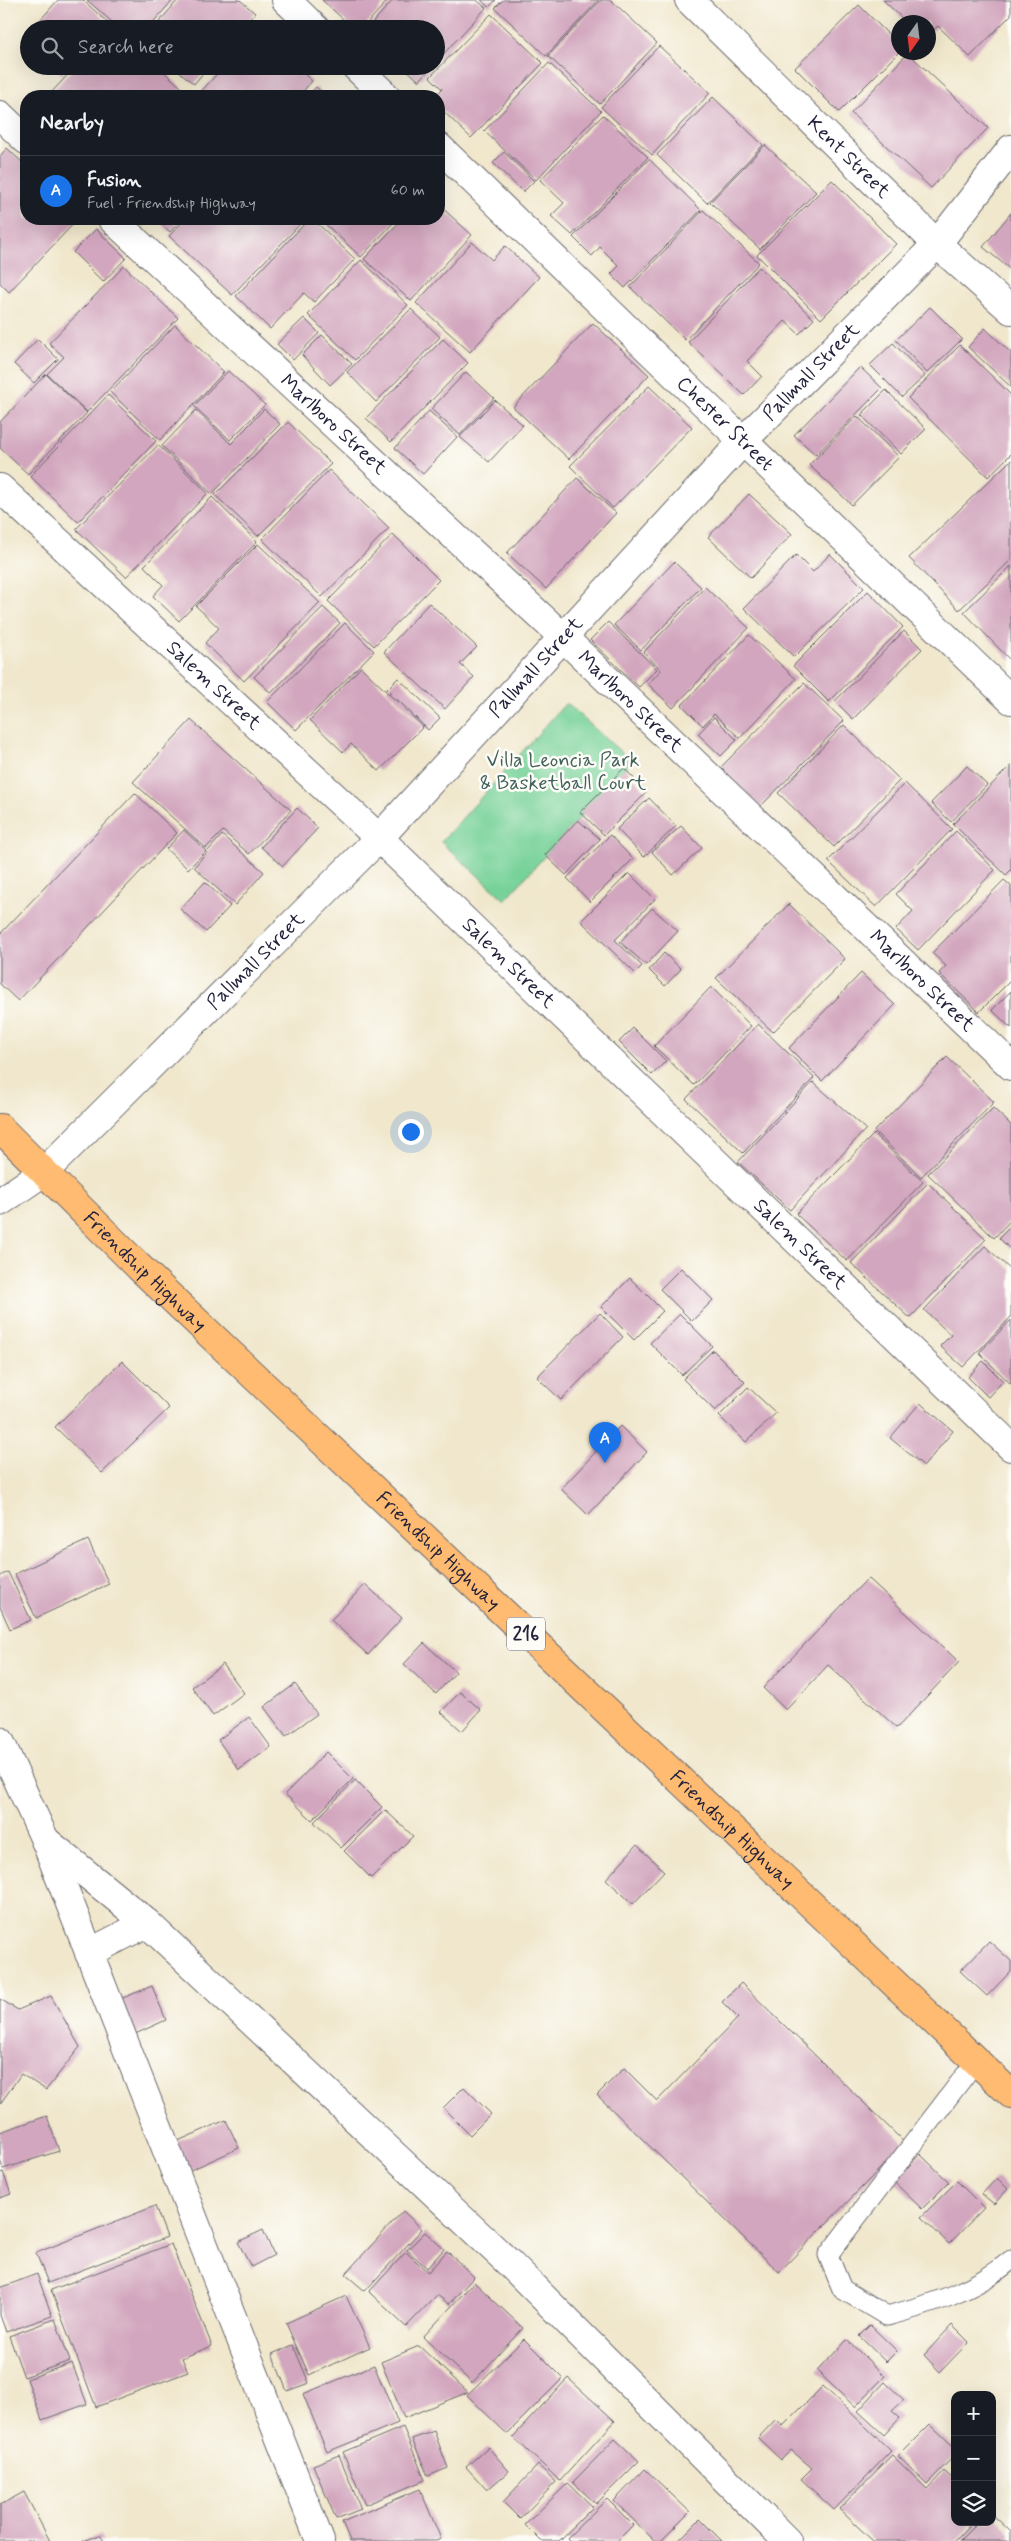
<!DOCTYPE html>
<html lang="en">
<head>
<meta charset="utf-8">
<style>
  body { margin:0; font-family:Mynerve,sans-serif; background:#242831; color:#f1f3f6 }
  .controls { position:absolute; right:15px; bottom:15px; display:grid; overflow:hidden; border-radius:10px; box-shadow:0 5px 20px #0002 }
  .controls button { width:45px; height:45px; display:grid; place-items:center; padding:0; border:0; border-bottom:1px solid #363941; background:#171b24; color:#f1f3f6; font:25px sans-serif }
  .compass { position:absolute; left:891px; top:15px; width:45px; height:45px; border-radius:50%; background:#171b24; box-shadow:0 5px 20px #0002; rotate:194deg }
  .you { position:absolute; left:410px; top:1131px; width:18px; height:18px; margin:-12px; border:4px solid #fff; border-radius:50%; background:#1a73e8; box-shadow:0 0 0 8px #1a73e833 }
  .badge { display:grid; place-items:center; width:32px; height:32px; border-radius:50%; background:#1a73e8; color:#fff; font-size:16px; font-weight:700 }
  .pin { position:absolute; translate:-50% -41px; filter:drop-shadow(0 1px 2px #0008) }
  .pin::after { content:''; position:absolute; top:26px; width:18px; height:15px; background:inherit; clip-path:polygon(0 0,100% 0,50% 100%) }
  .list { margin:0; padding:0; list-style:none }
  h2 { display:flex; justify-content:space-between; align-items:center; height:65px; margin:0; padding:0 20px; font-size:21px }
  h2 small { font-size:16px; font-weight:400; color:#9ea1a6 }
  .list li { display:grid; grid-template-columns:32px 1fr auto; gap:15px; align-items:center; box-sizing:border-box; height:70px; padding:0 20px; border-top:1px solid #363941 }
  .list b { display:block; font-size:19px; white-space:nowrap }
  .list p { margin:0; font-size:16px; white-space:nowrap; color:#9ea1a6 }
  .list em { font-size:16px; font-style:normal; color:#9ea1a6 }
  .icon { flex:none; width:28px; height:28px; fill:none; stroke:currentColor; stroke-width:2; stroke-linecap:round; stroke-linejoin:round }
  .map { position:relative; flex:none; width:1011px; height:2541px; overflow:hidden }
  .search { position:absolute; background:#171b24; box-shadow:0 5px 20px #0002; left:20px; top:20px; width:425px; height:55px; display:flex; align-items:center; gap:12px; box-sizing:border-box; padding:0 18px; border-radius:28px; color:#9ea1a6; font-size:19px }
  .panel { position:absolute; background:#171b24; box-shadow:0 5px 20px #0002; left:20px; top:90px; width:425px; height:135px; border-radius:20px }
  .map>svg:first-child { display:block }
  .green { fill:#77d299; stroke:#4c7a6a }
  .building { fill:#d2a6be }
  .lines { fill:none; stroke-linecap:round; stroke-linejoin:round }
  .lane-casing { stroke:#6a676e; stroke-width:21 }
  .street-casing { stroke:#6a676e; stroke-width:30 }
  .primary-casing { stroke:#6a676e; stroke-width:30 }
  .lane { stroke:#fff; stroke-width:19 }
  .street { stroke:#fff; stroke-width:28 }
  .primary { stroke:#febb71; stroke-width:28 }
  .labels { text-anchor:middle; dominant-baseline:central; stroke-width:5; stroke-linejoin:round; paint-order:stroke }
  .shield { fill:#fdfcf7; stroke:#646373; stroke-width:1 }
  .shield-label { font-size:19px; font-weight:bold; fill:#22223b }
  .street-label { font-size:20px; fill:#22223b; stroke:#fdfcf7 }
  .park-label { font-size:20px; fill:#40605c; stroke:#fdfcf7 }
</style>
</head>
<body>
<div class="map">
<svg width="1011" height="2541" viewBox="0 0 1011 2541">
  <rect width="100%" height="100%" fill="#fdfcf7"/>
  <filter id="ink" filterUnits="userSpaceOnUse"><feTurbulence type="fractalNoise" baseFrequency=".02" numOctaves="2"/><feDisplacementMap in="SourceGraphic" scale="10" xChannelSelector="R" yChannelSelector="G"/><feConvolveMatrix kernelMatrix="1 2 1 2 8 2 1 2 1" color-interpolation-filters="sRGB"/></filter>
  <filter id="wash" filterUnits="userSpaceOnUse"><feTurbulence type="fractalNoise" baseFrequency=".0096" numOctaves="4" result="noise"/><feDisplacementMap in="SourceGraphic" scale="20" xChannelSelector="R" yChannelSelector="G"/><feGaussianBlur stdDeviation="1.12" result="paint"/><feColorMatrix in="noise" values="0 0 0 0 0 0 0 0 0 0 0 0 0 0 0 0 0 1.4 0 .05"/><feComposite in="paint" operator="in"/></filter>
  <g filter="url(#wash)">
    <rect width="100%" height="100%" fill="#f0e7cc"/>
    <path class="green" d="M566 703 631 761 505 900 441 842Z"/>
    <g id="blocks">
      <path class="building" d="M58 0H83L109 24 104 29H32Z
        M87 0H173L147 29H120Z
        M178 0H240L255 13 242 29H153Z
        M322 0H388L362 29H354Z
        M393 0H477L486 8 436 62V29H367Z
        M481 0H496L489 7Z
        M503 0H599L546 56 495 8Z
        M601 0H611L657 43 600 104 548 56Z
        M883 0H1011V15L970 57 938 26 928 35V22H906Z
        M859 5 898 44V53L839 112 795 68Z
        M491 14 543 63 471 138 439 107V96H436L442 89 430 77Z
        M659 46 710 93 652 155 601 107Z
        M908 53 988 128 931 188 851 113Z
        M549 63 601 111 536 180 484 131Z
        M53 66H70L62 75Z
        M76 66H158L182 88 174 96H51L49 95Z
        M173 66H209L194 84Z
        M224 66H295L312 81 299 96H197Z
        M403 66H433L419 81Z
        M316 87 326 96H308Z
        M713 97 763 145 707 203 657 155Z
        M603 115 648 157 572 235 551 216 564 203 540 180Z
        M765 145 816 192 760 249 710 202Z
        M7 148 26 166V219H78L9 292 0 283V156Z
        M504 152 534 181 523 192 493 163Z
        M649 159 701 210 625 288 611 274 619 266 600 247 592 256 573 237Z
        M832 180 896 244 821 319 757 255Z
        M439 205 472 235 411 301 364 259 402 219H439Z
        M703 210 759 263 685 340 630 287Z
        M1011 213V270L983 247Z
        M156 219H182L170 232Z
        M185 219H305L232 295 169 236Z
        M309 219H313L355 259 314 302 304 293 270 329 236 296Z
        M320 219H397L361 257Z
        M96 229 126 258 103 282 73 252Z
        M472 242 492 260 505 246 539 277 470 352 416 303Z
        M361 260 408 305 355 360 308 315Z
        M124 266 178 318 87 412 47 374 64 357 49 343Z
        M759 267 814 319 799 334 785 321 747 361 762 376 744 395 688 342Z
        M930 307 962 339 927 373 896 340Z
        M411 309 440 337 376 402 347 372Z
        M304 318 319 333 293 360 277 344Z
        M593 323 649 375 569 459 513 407Z
        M175 325 224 372 160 440 110 392Z
        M985 328 1011 353V387L968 347Z
        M322 335 352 364 330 385 302 355Z
        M38 339 58 359 34 383 14 364Z
        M443 339 468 363 391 442 366 418Z
        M893 343 925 376 902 397 870 365Z
        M960 345 1011 395V454L988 477 908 398Z
        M860 367 882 388 816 455 794 435Z
        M228 371 265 405 230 440 194 406Z
        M466 372 494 398 460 435 431 409Z
        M46 374 87 413 28 474 0 448V422Z
        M649 386 692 427 613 508 570 466Z
        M886 390 926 429 901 454 861 415Z
        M108 395 156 441 78 522 30 476Z
        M495 400 523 425 489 462 460 437Z
        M264 409 280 424 212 494 162 446 196 410 231 444Z
        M429 411 457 437 423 474 395 448Z
        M857 416 899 457 852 505 809 465Z
        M288 422 331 464 258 536 215 495Z
        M158 445 208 493 126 577 76 529Z
        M1011 460V560L959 610 909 558Z
        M329 470 389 528 322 597 262 539Z
        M577 478 616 513 546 589 507 553Z
        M749 494 792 534 751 578 708 537Z
        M212 497 257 542 179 621 153 596 163 585 144 566Z
        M393 534 439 580 374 646 328 601Z
        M258 544 320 603 244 681 205 643 219 628 196 606Z
        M830 554 864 588 794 657 744 608 796 555 813 572Z
        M674 562 701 587 641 650 614 625Z
        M1011 566V661L964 612Z
        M705 587 749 628 673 708 648 684 661 670 644 652Z
        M868 591 903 627 829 702 793 666Z
        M429 603 477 647 460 664 474 677 445 709 384 652Z
        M323 607 340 623 271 693 254 677Z
        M608 622 657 669 639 687 590 640Z
        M345 623 374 651 296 730 267 702Z
        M904 631 922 649 853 719 835 701Z
        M749 635 796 679 740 738 714 714 703 726 682 705Z
        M361 667 423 727 379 771 351 744 343 752 310 720Z
        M398 678 440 718 428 730 387 689Z
        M804 683 844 721 760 807 720 768Z
        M714 717 737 740 721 756 698 734Z
        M191 720 291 810 249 854 223 831 206 848 133 782Z
        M844 725 900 780 834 847 778 793Z
        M1011 765V870L1006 875 953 824Z
        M967 766 987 785 951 822 931 803Z
        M624 768 647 792 604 835 580 812Z
        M905 783 952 829 876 907 828 861Z
        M135 793 177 833 18 1001 0 984V934Z
        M649 798 676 826 644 857 617 829Z
        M297 808 318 828 283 866 261 847Z
        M578 820 600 839 566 875 545 855Z
        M681 826 702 848 673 875 652 852Z
        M184 830 206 851 188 869 166 849Z
        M956 831 995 870 918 950 896 929 913 911 896 894Z
        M222 835 264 872 235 905 194 867Z
        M610 835 633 859 590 902 567 878Z
        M629 873 655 899 615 940 642 966 635 973 581 921Z
        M1004 880 1011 886V980L979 1012 939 973 946 966 932 953Z
        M205 882 230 906 206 932 180 909Z
        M789 904 845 959 773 1032 716 978Z
        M652 908 678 931 646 965 620 942Z
        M664 953 681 969 665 986 649 970Z
        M861 973 895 1005 822 1081 789 1048Z
        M711 987 751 1026 694 1085 654 1046Z
        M1011 991V1028L992 1010Z
        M758 1024 814 1078 743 1153 686 1099Z
        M633 1028 666 1061 652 1075 619 1042Z
        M947 1057 994 1102 921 1177 874 1131Z
        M813 1082 866 1129 790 1210 738 1162Z
        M993 1108 1011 1125V1220L994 1238 928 1174Z
        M874 1134 923 1182 847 1261 796 1214Z
        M928 1183 986 1239 910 1318 851 1263Z
        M1011 1226V1250L999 1238Z
        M985 1246 1011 1270V1317L963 1367 940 1346 951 1335 924 1310Z
        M681 1268 713 1300 692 1321 660 1289Z
        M630 1278 663 1311 634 1340 601 1307Z
        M600 1313 623 1337 561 1400 537 1377Z
        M680 1314 712 1346 682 1375 650 1343Z
        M1011 1320V1384L979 1353Z
        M713 1350 745 1382 715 1411 683 1379Z
        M122 1361 169 1408 102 1473 55 1427Z
        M983 1361 1003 1381 988 1397 968 1377Z
        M748 1387 776 1413 746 1442 719 1416Z
        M920 1403 953 1431 924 1466 890 1438Z
        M620 1426 647 1452 588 1515 561 1489Z
        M88 1540 109 1584 36 1618 15 1574Z
        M8 1572 31 1620 10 1629 0 1607V1576Z
        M868 1578 959 1662 897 1728 828 1665 786 1710 763 1688Z
        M365 1584 402 1618 368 1655 331 1620Z
        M424 1643 456 1672 436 1694 404 1664Z
        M223 1664 244 1693 213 1716 192 1687Z
        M295 1684 317 1714 286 1736 264 1707Z
        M460 1692 481 1710 462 1731 441 1712Z
        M249 1717 271 1747 239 1770 218 1740Z
        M326 1752 353 1779 312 1820 285 1794Z
        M355 1780 382 1807 341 1848 314 1822Z
        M385 1810 413 1836 371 1878 344 1851Z
        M637 1845 664 1871 633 1904 606 1879Z
        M989 1941 1011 1961V1971L987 1996 960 1971Z
        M741 1983 905 2143 779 2272 597 2095 624 2068 657 2101 738 2018 722 2002Z
        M152 1986 166 2020 133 2035 118 2000Z
        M51 1996 80 2047 46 2090 21 2074 0 2104V1999L18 2010Z
        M464 2087 491 2114 470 2135 443 2108Z
        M47 2116 59 2151 3 2169 0 2160V2132Z
        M226 2120 239 2148 184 2173 171 2144Z
        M920 2154 949 2182 922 2209 894 2182Z
        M3 2172 11 2194 0 2198V2173Z
        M997 2178 1008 2189 994 2204 982 2194Z
        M957 2181 984 2208 949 2244 921 2217Z
        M155 2206 167 2237 48 2283 36 2253Z
        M403 2211 422 2229 365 2291 345 2274Z
        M263 2230 274 2255 251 2267 238 2242Z
        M425 2232 444 2249 427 2268 407 2250Z
        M171 2244 212 2346 182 2358 188 2372 96 2407 51 2290Z
        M447 2251 474 2277 449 2304 437 2295 406 2327 369 2292 406 2252 428 2272Z
        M37 2274 52 2316 6 2332 0 2315V2288Z
        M474 2282 523 2328 472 2383 423 2337Z
        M346 2296 370 2347 309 2375 286 2323Z
        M55 2319 70 2361 24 2377 9 2336Z
        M870 2325 897 2351 886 2362 859 2336Z
        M952 2325 969 2342 940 2372 924 2355Z
        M524 2339 563 2378 507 2434 467 2395Z
        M847 2340 885 2376 855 2407 817 2371Z
        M293 2345 309 2383 287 2391 272 2354Z
        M419 2346 468 2392 404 2418 381 2362Z
        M72 2363 87 2404 42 2420 27 2379Z
        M374 2365 398 2423 327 2452 303 2394Z
        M568 2378 615 2421 560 2481 513 2437Z
        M885 2382 904 2400 892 2411 900 2418 884 2435 858 2411Z
        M823 2386 891 2451 834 2510 801 2479 812 2468 791 2450 781 2460 758 2438 776 2419 783 2426Z
        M930 2424 955 2448V2455L927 2484 898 2456Z
        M403 2427 425 2480 365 2505 343 2452Z
        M434 2431 448 2468 428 2476 412 2439Z
        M615 2439 639 2461 596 2504 573 2482Z
        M488 2447 509 2471 487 2490 466 2467Z
        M339 2455 361 2509 336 2519 313 2465Z
        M892 2455 927 2489 944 2471 955 2481V2522H973L955 2541H873L839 2509Z
        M538 2465 556 2482 520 2519 503 2502Z
        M645 2469 690 2512 661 2541H655L614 2501Z
        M568 2483 593 2507 559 2541H541L525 2525Z
        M420 2489 441 2539 436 2541H350L342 2522Z
        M24 2492 50 2541H0V2505Z
        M607 2499 633 2525 617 2541H570L567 2538Z
        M992 2514 1011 2532V2541H959L978 2522H992Z
        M700 2519 722 2541H678Z
        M100 2535 104 2541H83Z"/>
    </g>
  </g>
  <g filter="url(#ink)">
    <use href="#blocks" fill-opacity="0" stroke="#6a676e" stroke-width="1"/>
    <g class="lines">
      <defs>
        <path id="lane" d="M976 2061 828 2255 842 2289 887 2316C932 2304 975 2291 1011 2260"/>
        <g id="street">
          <path d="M286 0 316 29"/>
          <path id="s1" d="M689 0 937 244 1011 310"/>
          <path d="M355 66 386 96"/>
          <path d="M0 115 26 140"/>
          <path id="s2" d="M439 147 1011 700"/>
          <path id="s3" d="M112 219 564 638 1011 1066"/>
          <path id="s4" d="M0 488 379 838 1011 1447"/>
          <path id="s5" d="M0 1202 45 1171 379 838 744 440 937 244 1011 149"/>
          <path d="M0 1741 45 1840 320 2541"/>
          <path d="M45 1840 147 1923 509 2263 787 2541"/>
          <path d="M89 1953 147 1923"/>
        </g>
        <g id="primary">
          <path id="s6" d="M0 1128 138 1266 1011 2094"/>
        </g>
      </defs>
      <use href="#lane" class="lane-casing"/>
      <use href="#street" class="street-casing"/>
      <use href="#primary" class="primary-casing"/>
      <use href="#lane" class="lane"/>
      <use href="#street" class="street"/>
      <use href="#primary" class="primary"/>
    </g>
  </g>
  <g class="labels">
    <rect class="shield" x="507" y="1617.5" width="38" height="33" rx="4"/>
    <g class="shield-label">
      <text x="526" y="1634">216</text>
    </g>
    <g class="street-label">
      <text stroke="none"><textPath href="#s1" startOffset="224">Kent Street</textPath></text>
      <text stroke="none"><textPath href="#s5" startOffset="1162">Pallmall Street</textPath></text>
      <text stroke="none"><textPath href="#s2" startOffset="398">Chester Street</textPath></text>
      <text stroke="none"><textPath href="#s3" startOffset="302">Marlboro Street</textPath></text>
      <text stroke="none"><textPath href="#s5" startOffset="758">Pallmall Street</textPath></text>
      <text stroke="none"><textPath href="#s4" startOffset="291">Salem Street</textPath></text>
      <text stroke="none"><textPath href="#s3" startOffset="708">Marlboro Street</textPath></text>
      <text stroke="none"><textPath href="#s5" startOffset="352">Pallmall Street</textPath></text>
      <text stroke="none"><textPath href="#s4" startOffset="696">Salem Street</textPath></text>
      <text stroke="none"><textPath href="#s3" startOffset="1112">Marlboro Street</textPath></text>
      <text stroke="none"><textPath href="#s4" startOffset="1101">Salem Street</textPath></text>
      <text stroke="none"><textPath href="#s6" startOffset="204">Friendship Highway</textPath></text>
      <text stroke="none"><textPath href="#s6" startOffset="609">Friendship Highway</textPath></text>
      <text stroke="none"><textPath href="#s6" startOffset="1014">Friendship Highway</textPath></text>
    </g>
    <g class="park-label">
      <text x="563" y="760">Villa Leoncia Park<tspan x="563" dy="23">&amp; Basketball Court</tspan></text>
    </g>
  </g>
</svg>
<div class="controls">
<button>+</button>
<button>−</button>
<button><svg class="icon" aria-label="layers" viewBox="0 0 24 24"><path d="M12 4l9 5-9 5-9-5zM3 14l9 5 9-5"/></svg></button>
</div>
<svg class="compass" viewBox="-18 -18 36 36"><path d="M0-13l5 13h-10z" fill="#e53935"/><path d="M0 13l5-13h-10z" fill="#9ea1a6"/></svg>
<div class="you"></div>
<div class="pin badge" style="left:605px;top:1463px">A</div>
<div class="search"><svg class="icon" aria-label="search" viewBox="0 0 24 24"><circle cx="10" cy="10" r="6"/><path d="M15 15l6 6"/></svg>Search here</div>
<section class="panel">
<h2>Nearby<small></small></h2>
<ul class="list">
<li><span class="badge">A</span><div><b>Fusion</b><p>Fuel · Friendship Highway</p></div><em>60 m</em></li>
</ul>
</section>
</div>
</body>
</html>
